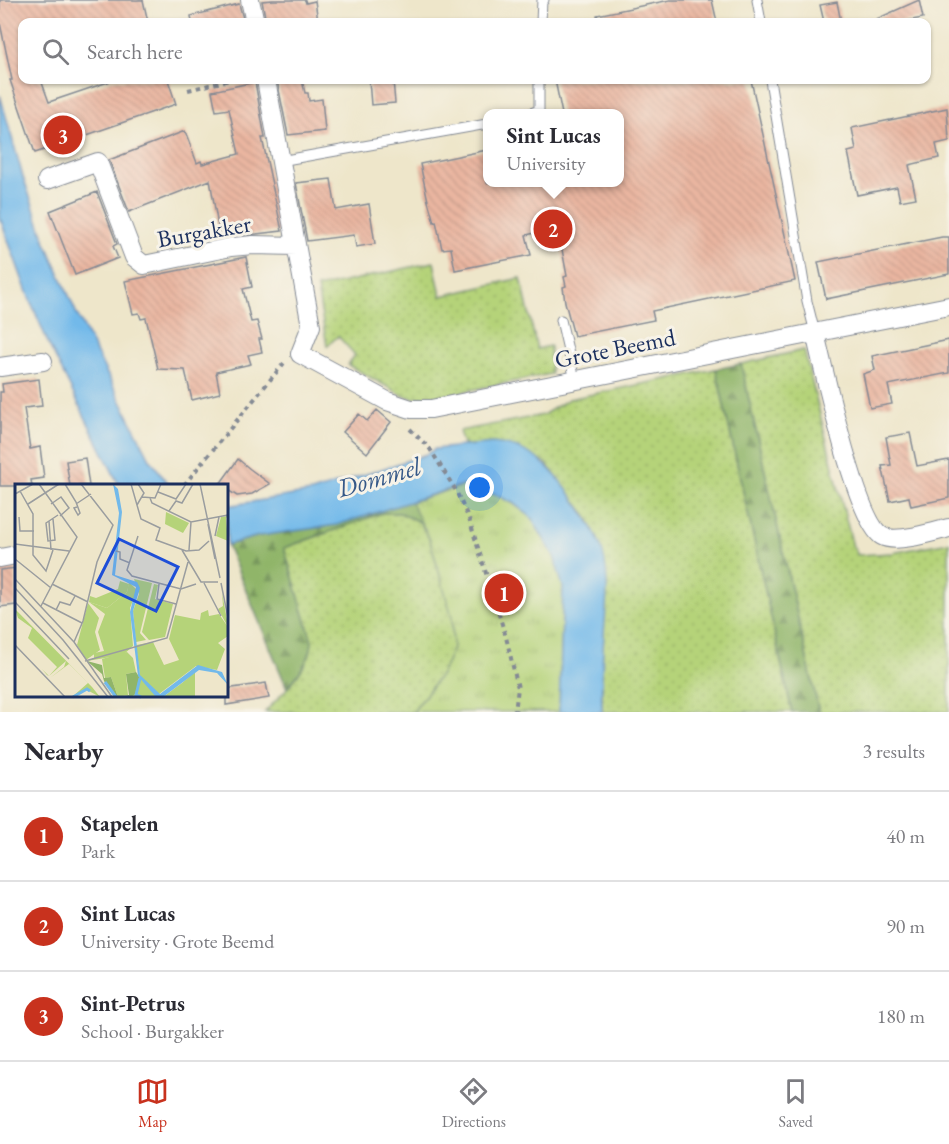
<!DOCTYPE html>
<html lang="en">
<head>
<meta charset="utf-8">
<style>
  body { margin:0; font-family:"EB Garamond",serif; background:#f7f7f7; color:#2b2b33 }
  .you { position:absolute; left:480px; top:488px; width:21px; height:21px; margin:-15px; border:4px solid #fff; border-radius:50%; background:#1a73e8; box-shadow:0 0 0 9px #1a73e833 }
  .badge { display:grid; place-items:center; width:39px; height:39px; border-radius:50%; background:#c8321e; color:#fff; font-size:20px; font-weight:700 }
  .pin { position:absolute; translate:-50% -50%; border:3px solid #fff; box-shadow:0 2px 6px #0006 }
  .popup { position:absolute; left:483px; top:109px; width:141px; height:78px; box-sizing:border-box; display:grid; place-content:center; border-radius:12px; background:#fff; filter:drop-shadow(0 2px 4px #0005); font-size:20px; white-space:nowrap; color:#7c7c81 }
  .popup b { font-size:22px; color:#2b2b33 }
  .popup::after { content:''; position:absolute; left:50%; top:100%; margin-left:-12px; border:12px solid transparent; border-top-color:#fff }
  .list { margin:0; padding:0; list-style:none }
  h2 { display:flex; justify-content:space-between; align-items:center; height:78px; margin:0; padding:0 24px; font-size:26px }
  h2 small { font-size:20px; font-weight:400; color:#7c7c81 }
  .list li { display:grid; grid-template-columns:39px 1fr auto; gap:18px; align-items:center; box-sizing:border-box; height:90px; padding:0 24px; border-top:2px solid #e1e1e2 }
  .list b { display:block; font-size:22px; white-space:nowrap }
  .list p { margin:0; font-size:20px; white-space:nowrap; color:#7c7c81 }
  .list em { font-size:20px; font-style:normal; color:#7c7c81 }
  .icon { flex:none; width:33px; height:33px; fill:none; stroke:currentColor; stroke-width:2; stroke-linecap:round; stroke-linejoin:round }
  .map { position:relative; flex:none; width:949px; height:712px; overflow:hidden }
  .search { position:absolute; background:#fff; box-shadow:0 2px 4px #0004; left:18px; right:18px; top:18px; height:66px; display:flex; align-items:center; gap:15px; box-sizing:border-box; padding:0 21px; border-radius:12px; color:#7c7c81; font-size:22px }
  .sheet { height:348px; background:#fff }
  nav { display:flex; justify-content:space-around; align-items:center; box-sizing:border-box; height:84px; border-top:2px solid #e1e1e2; background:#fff; font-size:16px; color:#7c7c81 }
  nav a { display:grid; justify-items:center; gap:3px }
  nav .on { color:#c8321e }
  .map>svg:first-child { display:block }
  .grass { fill:url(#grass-dots); stroke:#68816c; stroke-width:1.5 }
  .forest { fill:url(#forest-firs); stroke:#567264; stroke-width:1.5 }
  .park { fill:url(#park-tufts); stroke:#68816c; stroke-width:1.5 }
  .water { fill:#72b9ea; stroke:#4674a4; stroke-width:1.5 }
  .building { fill:url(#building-back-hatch) }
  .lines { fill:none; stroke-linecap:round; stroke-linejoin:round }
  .lane-casing { stroke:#848a94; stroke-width:11 }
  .street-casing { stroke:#848a94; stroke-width:20 }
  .path { stroke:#848a94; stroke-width:4; stroke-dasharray:4.5 4.5; stroke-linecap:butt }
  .lane { stroke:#fff; stroke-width:9 }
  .street { stroke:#fff; stroke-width:18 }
  .labels { text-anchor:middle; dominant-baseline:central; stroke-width:6; stroke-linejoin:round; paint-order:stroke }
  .street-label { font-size:24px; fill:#1b2f5e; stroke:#f7f3e8 }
  .water-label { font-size:26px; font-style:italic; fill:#355888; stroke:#f7f3e8 }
  .inset-river { fill:none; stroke:#72b9ea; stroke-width:3 }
  .inset-road { fill:none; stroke:#9a9d9f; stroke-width:1.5 }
  .view { fill:#1d4ed8; fill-opacity:0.15; stroke:#1d4ed8; stroke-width:3 }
  .inset-edge { fill:none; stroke:#1b2f5e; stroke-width:3 }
</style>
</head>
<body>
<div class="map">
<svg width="949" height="712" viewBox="0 0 949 712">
  <defs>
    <pattern id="grass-dots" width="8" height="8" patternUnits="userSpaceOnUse" patternTransform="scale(1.5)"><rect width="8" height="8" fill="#b5d379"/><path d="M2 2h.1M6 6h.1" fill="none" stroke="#9bb56b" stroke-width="1.8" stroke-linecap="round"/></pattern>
    <pattern id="forest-firs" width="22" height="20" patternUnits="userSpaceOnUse" patternTransform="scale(1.5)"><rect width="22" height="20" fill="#90b569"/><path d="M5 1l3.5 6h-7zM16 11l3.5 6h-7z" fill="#75945a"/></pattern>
    <pattern id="park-tufts" width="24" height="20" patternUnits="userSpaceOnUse" patternTransform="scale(1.5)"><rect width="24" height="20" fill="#b5d379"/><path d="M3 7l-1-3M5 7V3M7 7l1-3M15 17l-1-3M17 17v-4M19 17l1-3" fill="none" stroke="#9bb56b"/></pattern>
    <pattern id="building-back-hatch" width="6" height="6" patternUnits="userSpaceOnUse" patternTransform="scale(1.5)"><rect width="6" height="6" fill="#eab6a0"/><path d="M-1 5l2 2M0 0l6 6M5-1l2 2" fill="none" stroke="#c89d8c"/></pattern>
  </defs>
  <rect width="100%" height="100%" fill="#f7f3e8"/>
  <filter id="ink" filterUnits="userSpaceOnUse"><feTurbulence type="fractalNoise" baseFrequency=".0167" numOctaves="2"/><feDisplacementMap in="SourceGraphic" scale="12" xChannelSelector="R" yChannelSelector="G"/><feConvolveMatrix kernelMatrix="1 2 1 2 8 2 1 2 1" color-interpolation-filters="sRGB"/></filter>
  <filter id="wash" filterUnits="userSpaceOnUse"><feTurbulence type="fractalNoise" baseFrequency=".008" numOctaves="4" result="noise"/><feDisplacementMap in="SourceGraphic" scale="24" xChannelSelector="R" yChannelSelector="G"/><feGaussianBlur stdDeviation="1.35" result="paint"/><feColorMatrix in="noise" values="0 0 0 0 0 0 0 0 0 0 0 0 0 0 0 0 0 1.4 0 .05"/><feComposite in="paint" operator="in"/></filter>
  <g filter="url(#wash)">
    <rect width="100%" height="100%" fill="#eee6ca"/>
    <path class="grass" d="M434 262 441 296 521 278 537 349 550 346 551 374 436 397 414 398 404 396 348 365 355 355 338 336 327 346 317 288Z
      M804 350 853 547 858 555 892 553 949 542V712H819L741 364Z
      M716 369 792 712H602V666L604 633 600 545 587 516 545 462 474 445H463L459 431 543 415 569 399Z
      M382 513H400L420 522 430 540 452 617 453 648 442 673 413 712H265C283 692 310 669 312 641L284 548Z"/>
    <path class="forest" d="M741 364 819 712H792L716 369Z
      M450 490 494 654 413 712 442 673 453 648 452 617 430 540 420 522 400 513H382L284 548 312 641C311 661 299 673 287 688L227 545 259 536 379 510Z"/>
    <path class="park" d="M466 485 496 495 512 503 531 517 554 556 563 587 559 712H413L442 673 453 648 452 617 430 540 411 502Z"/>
    <path class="water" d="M0 95 23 177 45 240 76 312 150 459 169 485H119L49 345 28 295 0 218Z
      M493 443C526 446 544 460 564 486 578 504 591 522 600 544 611 573 606 605 604 634 602 660 601 686 602 712H559L563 587 554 556 531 517 513 503 496 495 467 485 459 486 337 525 259 536 227 545V506L312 492 427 454 435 449Z"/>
    <g id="blocks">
      <path class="building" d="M0 0H143L148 22H22V80H41L49 102 114 80H168L176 104 35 153 10 80H12L0 23Z
        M273 0H305L306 3 315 1 318 21 266 22 262 1Z
        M670 0H712L717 22H598L597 15Z
        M919 0 923 18 901 22H872V21Z
        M837 2 841 22H824L820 5Z
        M239 4 244 22H192L191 16Z
        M277 80H302L305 93H308L309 101 322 99 325 131 288 135Z
        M369 80H393L395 103 371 105Z
        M555 80H751L795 281 652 311 654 320 574 336 565 302 563 287 566 286 564 277 567 276 558 228 526 235 531 255 455 270 451 248 442 249 436 221 434 222 428 201 420 164 487 150V183H619V114H562Z
        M255 82 265 138H262L282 231 220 238 210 180 129 212 109 160 185 131 197 163 201 161 202 164 239 154 229 109 216 111 212 91Z
        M947 108 949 141 936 144 939 158 909 165 916 198 900 201 897 187 857 195 848 152 856 150 852 128Z
        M331 179 336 210 369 204 375 244 356 247 354 235 307 241 296 183Z
        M97 192 117 244 113 246 118 258 75 275 50 211Z
        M942 237H949V274L826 299 818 262Z
        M246 257 252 287 243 289 251 322 257 321 262 339H259L262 352 248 355 251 364 216 372 220 393 192 400 185 370 158 369 146 318 141 319 139 313 133 314 125 281Z
        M949 340V373L888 385 892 404 870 408 863 374 875 370 872 356Z
        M39 379 42 406 24 408 30 449 40 447 44 478 31 480 32 486H0V392H3L2 384Z
        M377 410 391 422 367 453 343 432 359 414 367 421Z
        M910 433 917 466 949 460V498L911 506 909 497 890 501 882 466 891 465 886 437Z
        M85 458 89 486H70L66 461Z
        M238 459 250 469 270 484 252 494 237 496 226 489V486H222L220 484Z
        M16 568V605L0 607V570Z
        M266 683 269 698 226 705V689Z"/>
    </g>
  </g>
  <g filter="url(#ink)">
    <use href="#blocks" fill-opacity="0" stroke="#848a94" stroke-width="1.5"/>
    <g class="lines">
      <defs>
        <path id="lane" d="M757 0 761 22
          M541 22 542 0H544
          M770 80 807 301 815 333
          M531 113 539 110V80
          M280 161 487 124
          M561 320 575 380"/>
        <path id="street" d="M250 0 255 22
          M266 80 311 326 300 354 387 401 411 409H431L949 306
          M47 180 98 162 134 257 144 265 231 247 253 245 296 246
          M815 333C823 367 857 522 882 536 896 544 933 532 949 528
          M0 367 43 361
          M0 558 16 555"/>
      </defs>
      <use href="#lane" class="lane-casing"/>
      <use href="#street" class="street-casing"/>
      <path class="path" d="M188 90 230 80
        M410 429 430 449 455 489 469 519 506 637 518 688 515 712
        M184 485 284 363"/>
      <use href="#lane" class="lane"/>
      <use href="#street" class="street"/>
    </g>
  </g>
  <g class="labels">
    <g class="street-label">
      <text transform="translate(204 231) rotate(-10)">Burgakker</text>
      <text transform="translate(615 348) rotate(-11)">Grote Beemd</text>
    </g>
    <g class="water-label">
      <text transform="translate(379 477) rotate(-16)">Dommel</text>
    </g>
  </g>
  <g transform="translate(15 484)">
    <rect width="213" height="213" fill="#eee6ca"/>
    <path d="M213 32 211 34 213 57 201 52 206 33ZM119 95 137 99 125 149 131 156 121 158 118 127 124 110ZM105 97 114 100 112 108 92 124 74 118 75 112 81 114 103 105ZM139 100 143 101 140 115 158 120 150 153 134 156 127 148ZM207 109 213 141V152L203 159 210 165 202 186 181 182 144 210 125 192 121 161 138 158 149 181 164 176 154 155 160 131 185 136 186 129 193 126 194 132 204 130 213 143 203 125 208 122ZM73 119 84 134 80 148 85 166 71 176 62 161ZM0 125 77 203 85 213 72 206 57 213 73 199 54 180 35 194 49 183 51 177 34 192 32 191 27 185 34 192 42 183 13 154 17 144 3 134ZM112 168 118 174 121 188 111 190 113 211 103 213 96 193 90 194 87 175ZM180 188V213H148L167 199ZM125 194 133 199 141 213H116Z" fill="#b5d379"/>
    <path d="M72 177 87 181 89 194 96 193 103 213 114 211 111 190 121 188 125 194 120 210 116 213H100L89 197 87 190Z" fill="#90b569"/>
    <path d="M151 28 174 39 168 49 150 40ZM114 98 122 106 115 124 118 162 108 171 72 177 79 174V169L89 167 83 148 90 130 74 118 92 124 112 108Z" fill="#b5d379"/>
    <path d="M98 0 103 5 107 28 100 91 122 98 125 104 118 127 125 191 145 210 183 181 207 188 213 201 202 189 184 186 148 213H141L123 192 115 128 121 103 97 91 104 29Z" fill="#72b9ea"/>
    <path class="inset-river" d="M125 194 121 211 126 213M90 198 101 213M58 213 72 205 75 207"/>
    <path class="inset-road" d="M24 0 62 53 26 122M50 0 61 18 65 29 63 31 59 24 62 23M116 0 126 35 145 44 141 56 171 67 184 66 194 57M185 0 205 94M5 7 18 30V71L31 87 38 66M143 8 161 15 171 0M0 10 18 0M127 13 140 14 146 0M135 14 137 19 176 38 213 31M13 20 44 0M36 20 46 13 54 24 45 32M61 20 76 10M122 21 129 9 123 0M154 27 161 17 167 19 178 0M38 35 40 56 33 57 31 39 43 31M34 37 36 66M193 40 200 75M5 47 4 33 5 47H19M123 52 112 86 117 92 166 105 181 100M200 52 204 33M0 60 54 67M167 66 186 98H203M174 66 176 38M101 67 105 68V75L115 79M0 75 36 104M0 95 59 158 97 213M189 99 206 132M206 99 213 134M37 100 73 118M144 100 142 115 161 120M0 104 48 156 93 213M0 118 54 175M28 119 67 139M41 126 45 118 55 121 60 112M59 158 68 137 82 78 98 41 66 0M0 161 50 213M70 177 152 154 173 78"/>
    <path class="view" d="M104 55 163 83 141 127 82 99Z"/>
    <rect width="213" height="213" class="inset-edge"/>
  </g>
</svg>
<div class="you"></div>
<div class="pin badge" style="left:504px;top:593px">1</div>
<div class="pin badge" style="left:553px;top:229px">2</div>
<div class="popup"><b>Sint Lucas</b>University</div>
<div class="pin badge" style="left:63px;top:135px">3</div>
<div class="search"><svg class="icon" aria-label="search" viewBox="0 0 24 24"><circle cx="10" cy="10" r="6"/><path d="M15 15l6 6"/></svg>Search here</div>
</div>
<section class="sheet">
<h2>Nearby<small>3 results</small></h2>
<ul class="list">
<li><span class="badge">1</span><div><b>Stapelen</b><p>Park</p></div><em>40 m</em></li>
<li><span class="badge">2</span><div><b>Sint Lucas</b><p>University · Grote Beemd</p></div><em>90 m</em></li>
<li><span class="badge">3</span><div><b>Sint-Petrus</b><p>School · Burgakker</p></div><em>180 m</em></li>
</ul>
</section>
<nav>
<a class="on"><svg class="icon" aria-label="map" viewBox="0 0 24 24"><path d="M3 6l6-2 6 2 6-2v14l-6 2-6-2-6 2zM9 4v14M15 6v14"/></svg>Map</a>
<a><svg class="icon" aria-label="directions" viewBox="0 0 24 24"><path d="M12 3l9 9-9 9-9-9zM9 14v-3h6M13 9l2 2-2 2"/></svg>Directions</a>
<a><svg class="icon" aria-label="saved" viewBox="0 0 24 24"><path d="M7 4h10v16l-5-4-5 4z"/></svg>Saved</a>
</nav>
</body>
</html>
